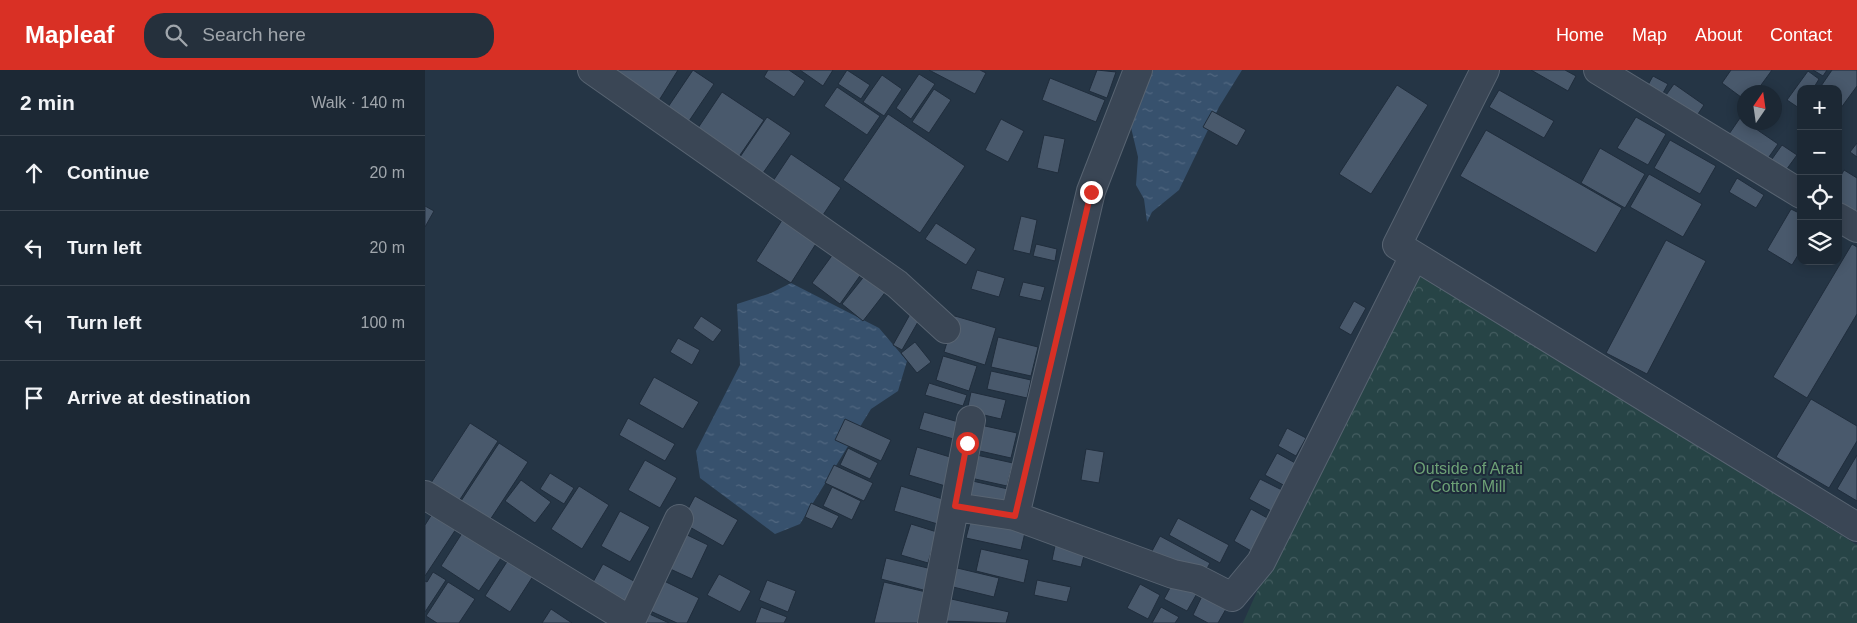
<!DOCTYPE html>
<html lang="en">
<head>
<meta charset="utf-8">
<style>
  body { margin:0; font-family:Helvetica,sans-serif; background:#25303c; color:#f1f3f6 }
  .controls { position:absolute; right:15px; top:15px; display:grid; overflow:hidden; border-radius:10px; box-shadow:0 2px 12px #0003 }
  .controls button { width:45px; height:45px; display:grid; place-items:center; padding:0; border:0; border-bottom:1px solid #3a444f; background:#1c2834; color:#f1f3f6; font:25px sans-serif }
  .compass { position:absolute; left:1312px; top:15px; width:45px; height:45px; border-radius:50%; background:#1c2834; box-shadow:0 2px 12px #0003; rotate:13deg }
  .stop { position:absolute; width:15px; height:15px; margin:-11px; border:4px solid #d93025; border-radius:50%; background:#fff }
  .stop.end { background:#d93025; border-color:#fff; box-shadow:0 1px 5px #0008 }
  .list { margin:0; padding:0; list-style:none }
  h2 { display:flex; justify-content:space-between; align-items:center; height:65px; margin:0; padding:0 20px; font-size:21px }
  h2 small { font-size:16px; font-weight:400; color:#a0a6ac }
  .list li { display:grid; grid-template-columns:32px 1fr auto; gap:15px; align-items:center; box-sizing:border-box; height:75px; padding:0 20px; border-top:1px solid #3a444f }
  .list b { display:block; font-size:19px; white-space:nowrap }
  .list em { font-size:16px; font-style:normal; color:#a0a6ac }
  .icon { flex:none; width:28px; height:28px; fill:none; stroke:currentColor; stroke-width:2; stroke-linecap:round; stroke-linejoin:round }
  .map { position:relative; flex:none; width:1432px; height:553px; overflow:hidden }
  header { display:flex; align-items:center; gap:30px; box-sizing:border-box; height:70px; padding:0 25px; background:#d93025; color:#fff }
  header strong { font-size:24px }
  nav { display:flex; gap:28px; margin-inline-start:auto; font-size:18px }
  .search { width:350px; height:45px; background:#25303c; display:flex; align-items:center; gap:12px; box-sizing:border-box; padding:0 18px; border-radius:20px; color:#a0a6ac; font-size:19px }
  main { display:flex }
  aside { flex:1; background:#1c2834 }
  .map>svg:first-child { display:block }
  .park { fill:url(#park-crowns) }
  .water { fill:url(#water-ripples) }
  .building { fill:#49596c; stroke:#202d3c }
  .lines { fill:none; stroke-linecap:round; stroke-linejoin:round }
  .minor-casing { stroke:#586472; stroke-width:30 }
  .minor { stroke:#3a4655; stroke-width:28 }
  .route { stroke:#d93025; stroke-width:6 }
  .labels { text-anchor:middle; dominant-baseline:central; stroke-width:4; stroke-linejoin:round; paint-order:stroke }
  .park-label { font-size:16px; fill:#6da176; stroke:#1e2b3a }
</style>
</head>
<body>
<header>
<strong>Mapleaf</strong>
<div class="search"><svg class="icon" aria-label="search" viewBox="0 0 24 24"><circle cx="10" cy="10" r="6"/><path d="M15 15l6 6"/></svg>Search here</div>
<nav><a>Home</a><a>Map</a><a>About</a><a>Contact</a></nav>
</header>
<main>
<aside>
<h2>2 min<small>Walk · 140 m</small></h2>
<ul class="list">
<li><svg class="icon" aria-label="ahead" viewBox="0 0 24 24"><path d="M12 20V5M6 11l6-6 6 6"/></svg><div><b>Continue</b></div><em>20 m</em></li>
<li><svg class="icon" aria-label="left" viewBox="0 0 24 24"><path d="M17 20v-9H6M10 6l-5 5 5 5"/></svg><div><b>Turn left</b></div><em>20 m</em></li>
<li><svg class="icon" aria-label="left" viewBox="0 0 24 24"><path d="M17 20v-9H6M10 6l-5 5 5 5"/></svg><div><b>Turn left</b></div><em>100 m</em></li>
<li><svg class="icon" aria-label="arrive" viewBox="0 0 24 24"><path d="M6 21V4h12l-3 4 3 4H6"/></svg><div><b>Arrive at destination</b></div></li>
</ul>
</aside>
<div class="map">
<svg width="1432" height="553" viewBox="0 0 1432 553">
  <defs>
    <pattern id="park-crowns" width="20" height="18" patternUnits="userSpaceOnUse" patternTransform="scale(1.25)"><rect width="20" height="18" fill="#274446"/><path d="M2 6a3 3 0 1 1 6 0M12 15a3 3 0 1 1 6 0" fill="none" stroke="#445d60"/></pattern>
    <pattern id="water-ripples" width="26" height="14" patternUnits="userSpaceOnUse" patternTransform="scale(1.25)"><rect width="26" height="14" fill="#37516d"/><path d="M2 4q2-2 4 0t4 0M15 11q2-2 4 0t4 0" fill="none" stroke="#526881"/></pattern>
  </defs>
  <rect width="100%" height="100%" fill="#253545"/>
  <path class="park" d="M978 193 1432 475V553H818Z"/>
  <path class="water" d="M720 0H817L794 37 754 120 727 142 722 152 719 129 711 115 713 87 704 49Z
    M366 213 454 258 482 291 473 321 446 339 375 454 350 464 275 408 271 381 315 295 312 234 346 223Z"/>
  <path class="building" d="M188 0H253L233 32Z
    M268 0 289 14 262 54 241 40Z
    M343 0H364L380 11 369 27 339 7Z
    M375 0H408L398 16Z
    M422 0 445 15 436 29 413 14Z
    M504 0H555L561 3 550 24Z
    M672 0 691 2 682 28 664 21Z
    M1106 0H1140L1151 6 1143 21Z
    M1306 0H1347L1331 22H1320V30L1297 13Z
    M1388 0H1402L1398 6Z
    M1407 0H1432V16L1413 42V19H1394Z
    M1383 1 1394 9 1388 19H1376L1374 38 1362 30Z
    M494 4 510 14 486 49 471 38Z
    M457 5 477 19 459 46 438 32Z
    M1228 6 1243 14 1233 32 1218 24Z
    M625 8 680 30 671 52 617 30Z
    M1249 14 1279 35 1269 50 1239 28Z
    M972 15 1003 35 946 124 914 104Z
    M412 17 455 46 442 65 399 36Z
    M509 19 526 30 504 63 487 52Z
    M1074 20 1129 51 1119 68 1064 37Z
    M297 22 339 50 313 88 271 61Z
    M787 41 821 60 812 76 778 57Z
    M463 44 540 96 495 163 418 110Z
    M342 47 366 63 338 103 315 87Z
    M1211 47 1241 64 1223 95 1192 78Z
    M1315 48 1353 74 1339 94 1302 67Z
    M576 49 599 61 583 92 560 80Z
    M1061 60 1197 138 1171 183 1035 106Z
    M619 65 640 69 633 103 612 98Z
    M1245 70 1291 96 1275 124 1229 98Z
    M1432 73V87L1425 82Z
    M1357 75 1372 85 1356 107 1342 96Z
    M1175 78 1220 104 1200 138 1156 113Z
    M366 84 416 118 398 145 348 111Z
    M1376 98V111L1369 107Z
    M1419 100 1432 108V144L1413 133V111Z
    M1224 104 1277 134 1258 167 1205 137Z
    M1312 108 1339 125 1331 138 1304 122Z
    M0 136 9 141 0 157Z
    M1366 139 1376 144V180L1367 195 1342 180Z
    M596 146 612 150 605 184 588 180Z
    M359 147 394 169 366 213 331 191Z
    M511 153 551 179 541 195 500 169Z
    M1241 170 1281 191 1222 304 1181 283Z
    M611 174 632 179 630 191 608 186Z
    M1427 174 1432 177V244L1382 328 1348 307Z
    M411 180 439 200 415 234 387 213Z
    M552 200 580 208 574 227 546 219Z
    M441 204 462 220 438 251 417 234Z
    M598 212 620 217 616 231 594 226Z
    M929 231 941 238 926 265 914 258Z
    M489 237 498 243 477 280 468 275Z
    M276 246 297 260 288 272 268 258Z
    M530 246 571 258 560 295 519 282Z
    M573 267 613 277 606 306 566 297Z
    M253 268 275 280 267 295 245 282Z
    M490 272 506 292 492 303 476 283Z
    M518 286 552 296 544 321 511 310Z
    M566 301 606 310 602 328 562 319Z
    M229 307 274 332 258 359 214 334Z
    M504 313 542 325 538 336 500 325Z
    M546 322 581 330 576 349 542 341Z
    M1386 329 1432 356V371L1404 418 1351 387Z
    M499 342 537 353 532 370 494 359Z
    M203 348 250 374 240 391 194 365Z
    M420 349 466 370 456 391 410 370Z
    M45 353 73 371 32 434 4 416Z
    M551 354 592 363 586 388 546 379Z
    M862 358 881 368 871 386 853 376Z
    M74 373 103 392 63 453 34 434Z
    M492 377 535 390 527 418 484 405Z
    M423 378 453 393 445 409 415 395Z
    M661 379 679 382 674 413 656 410Z
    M852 383 874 395 862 417 840 405Z
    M547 384 588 393 582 416 541 407Z
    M1432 385V431L1412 419Z
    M220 390 252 408 235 438 203 420Z
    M409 395 448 413 439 431 400 413Z
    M125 403 149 418 139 434 115 419Z
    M835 409 859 421 848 442 824 429Z
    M96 410 126 432 110 453 80 431Z
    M543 410 583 419 579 439 539 430Z
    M154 416 184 435 157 479 126 459Z
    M476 416 524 431 516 455 469 441Z
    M407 417 436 431 427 450 398 436Z
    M270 426 313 450 298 476 256 452Z
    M386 433 414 446 407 459 380 447Z
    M826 439 846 450 828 482 809 471Z
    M195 441 225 457 205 492 176 476Z
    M7 444 31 459 0 506V455Z
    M547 445 601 458 596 480 541 468Z
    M753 448 804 475 795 493 744 465Z
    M486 454 512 462 503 493 476 485Z
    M41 457 80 482 54 521 16 496Z
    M258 463 283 475 267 509 241 497Z
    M735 466 785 493 777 508 727 481Z
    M631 471 661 478 656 497 627 490Z
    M556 479 604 490 599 513 551 501Z
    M85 487 110 503 85 542 60 526Z
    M461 488 507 499 502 521 456 509Z
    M178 494 216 515 201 542 163 521Z
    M528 497 574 508 569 527 524 516Z
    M8 502 21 510 0 542V511L2 512Z
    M294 504 326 521 315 542 282 525Z
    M751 507 774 520 762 541 739 529Z
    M237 510 274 528 262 553H252L223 540Z
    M342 510 371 521 363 542 334 530Z
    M612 510 646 517 642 532 609 525Z
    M23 512 50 529 34 553H12L1 546Z
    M459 512 501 522 494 553H449Z
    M715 514 735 525 723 549 702 538Z
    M777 526 801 539 793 553H783L768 545Z
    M522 528 584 542 581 553 517 551Z
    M336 537 362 547 359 553H330Z
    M736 537 754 547 750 553H727Z
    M126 539 147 553H117Z
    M218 541 244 553H212Z"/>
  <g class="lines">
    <defs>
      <path id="minor" d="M167 0 472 214 521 259
        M1060 0 972 175 1432 457
        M1173 0 1376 124
        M1413 147 1432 158
        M0 425 206 551
        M530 437 590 446 748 504 772 509 807 527 836 492 989 186
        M590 446 666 121 713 0
        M205 553 254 449
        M507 553 546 350"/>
    </defs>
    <use href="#minor" class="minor-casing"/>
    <use href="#minor" class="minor"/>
  </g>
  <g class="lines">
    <path class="route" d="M542 373 530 436 590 446 666 122"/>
  </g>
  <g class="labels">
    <g class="park-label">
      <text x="1043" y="398">Outside of Arati<tspan x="1043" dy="18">Cotton Mill</tspan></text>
    </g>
  </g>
</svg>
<div class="controls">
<button>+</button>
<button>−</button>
<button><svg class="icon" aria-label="locate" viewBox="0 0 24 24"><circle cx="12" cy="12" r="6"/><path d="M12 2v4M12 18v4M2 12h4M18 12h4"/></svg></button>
<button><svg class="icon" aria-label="layers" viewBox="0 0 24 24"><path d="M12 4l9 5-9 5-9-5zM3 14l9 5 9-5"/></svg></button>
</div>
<svg class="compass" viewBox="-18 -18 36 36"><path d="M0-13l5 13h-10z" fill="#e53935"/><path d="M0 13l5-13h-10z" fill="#a0a6ac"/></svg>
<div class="stop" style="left:542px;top:373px"></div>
<div class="stop end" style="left:666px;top:122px"></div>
</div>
</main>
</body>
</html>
